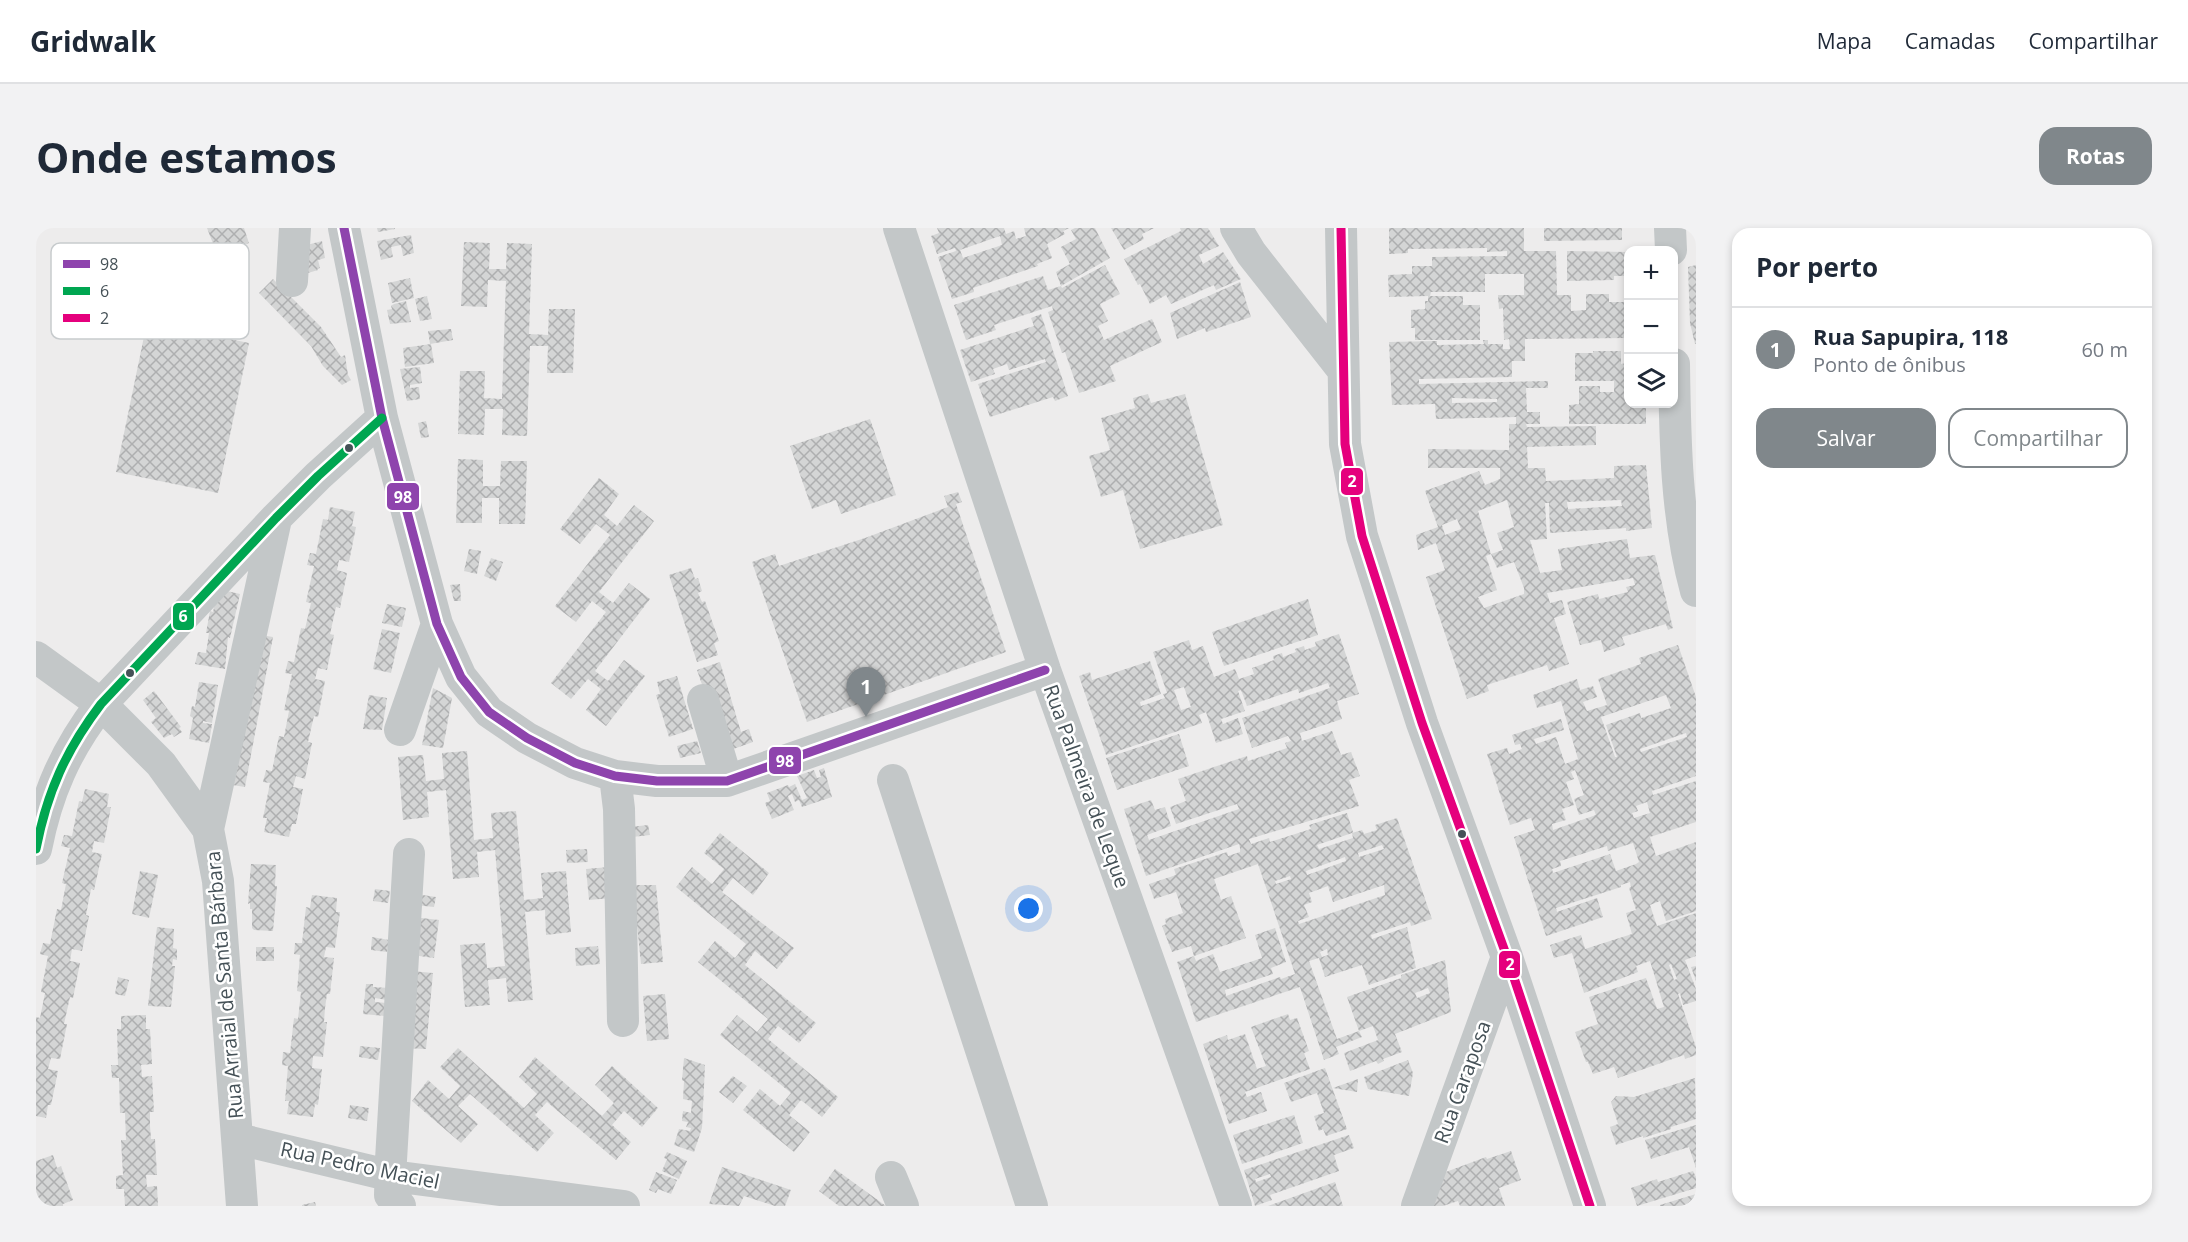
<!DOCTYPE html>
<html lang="pt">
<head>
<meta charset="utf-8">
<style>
  body { margin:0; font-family:"Open Sans",sans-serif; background:#f2f2f3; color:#1f2937 }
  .controls { position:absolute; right:18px; top:18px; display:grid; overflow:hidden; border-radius:12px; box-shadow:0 3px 9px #0003 }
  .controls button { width:54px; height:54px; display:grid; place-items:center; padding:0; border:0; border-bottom:2px solid #e0e1e3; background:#fff; color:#1f2937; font:30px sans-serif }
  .you { position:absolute; left:993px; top:681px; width:21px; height:21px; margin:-15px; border:4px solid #fff; border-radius:50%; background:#1a73e8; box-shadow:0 0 0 9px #1a73e833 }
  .badge { display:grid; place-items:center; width:39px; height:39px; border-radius:50%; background:#80878b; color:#fff; font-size:20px; font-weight:700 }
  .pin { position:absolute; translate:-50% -50px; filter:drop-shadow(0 2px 3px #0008) }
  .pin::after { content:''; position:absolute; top:32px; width:21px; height:18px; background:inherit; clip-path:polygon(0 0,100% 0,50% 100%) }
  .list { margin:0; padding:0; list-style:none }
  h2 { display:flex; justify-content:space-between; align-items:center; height:78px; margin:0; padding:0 24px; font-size:26px }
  h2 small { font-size:20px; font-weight:400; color:#747a83 }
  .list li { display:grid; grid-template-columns:39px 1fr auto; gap:18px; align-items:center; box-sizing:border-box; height:84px; padding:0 24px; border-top:2px solid #e0e1e3 }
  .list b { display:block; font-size:22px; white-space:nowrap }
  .list p { margin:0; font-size:20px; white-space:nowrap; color:#747a83 }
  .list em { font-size:20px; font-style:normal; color:#747a83 }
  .actions { display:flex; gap:12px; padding:18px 24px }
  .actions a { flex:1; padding:14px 0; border:2px solid #80878b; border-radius:18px; text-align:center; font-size:21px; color:#80878b }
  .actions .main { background:#80878b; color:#fff }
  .icon { flex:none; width:33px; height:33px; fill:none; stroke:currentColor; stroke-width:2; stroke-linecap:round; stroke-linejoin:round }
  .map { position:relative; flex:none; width:1660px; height:978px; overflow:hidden; border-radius:18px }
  header { display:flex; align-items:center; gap:36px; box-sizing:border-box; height:84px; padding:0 30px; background:#fff; border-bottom:2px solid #e0e1e3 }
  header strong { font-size:28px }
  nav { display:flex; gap:33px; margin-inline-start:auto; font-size:21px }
  .intro { display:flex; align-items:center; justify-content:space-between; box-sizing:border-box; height:144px; padding:0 36px }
  h1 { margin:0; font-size:42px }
  .button { padding:15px 27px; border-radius:18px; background:#80878b; color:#fff; font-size:21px; font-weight:700 }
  main { display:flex; gap:36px; padding:0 36px }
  aside { flex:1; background:#fff; border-radius:18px; box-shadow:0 3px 9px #0003 }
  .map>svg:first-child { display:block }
  .building { fill:url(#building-cross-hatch); fill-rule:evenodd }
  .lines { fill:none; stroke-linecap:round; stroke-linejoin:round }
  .minor { stroke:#c3c7c8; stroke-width:32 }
  .bus-1-casing { stroke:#fff; stroke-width:14 }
  .bus-2-casing { stroke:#fff; stroke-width:14 }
  .bus-3-casing { stroke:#fff; stroke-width:14 }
  .bus-1 { stroke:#8e44ad; stroke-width:9 }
  .bus-2 { stroke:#00a651; stroke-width:9 }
  .bus-3 { stroke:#e5007d; stroke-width:9 }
  .bus-dot { fill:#455157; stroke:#fff; stroke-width:2 }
  .labels { text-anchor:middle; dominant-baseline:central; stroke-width:5; stroke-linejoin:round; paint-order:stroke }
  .street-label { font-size:20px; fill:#455157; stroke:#fff }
  .key { fill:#fff; stroke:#c7cbcd; stroke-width:1.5 }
  .key-label { font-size:16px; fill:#455157 }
  .line-badge { stroke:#fff; stroke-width:2 }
  .badge-label { font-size:16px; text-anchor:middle; font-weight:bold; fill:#fff }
</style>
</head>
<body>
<header>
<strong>Gridwalk</strong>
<nav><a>Mapa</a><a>Camadas</a><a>Compartilhar</a></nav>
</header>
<div class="intro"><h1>Onde estamos</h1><a class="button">Rotas</a></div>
<main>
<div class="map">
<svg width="1660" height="978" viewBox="0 0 1660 978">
  <defs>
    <pattern id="building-cross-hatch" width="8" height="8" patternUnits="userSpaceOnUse" patternTransform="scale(1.5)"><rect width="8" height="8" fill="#d4d5d5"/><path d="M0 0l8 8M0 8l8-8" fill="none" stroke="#aeafb0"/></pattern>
  </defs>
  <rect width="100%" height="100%" fill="#edecec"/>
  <path class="building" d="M171 0H208L213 15 208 17 213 29 189 38 184 25 181 26Z
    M341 0H359V1L342 4Z
    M901 0H968L970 6 978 3 980 11 990 8 988 0H1033L1027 3 1029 6 1011 16 1016 30 1001 36 1002 38 937 60 938 64 916 71 902 29 920 23 919 20 901 26 895 8 903 5ZM964 8 966 17 927 30 924 22Z
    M1039 0H1059L1074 30 1025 58 1020 44 1034 36 1025 19 1040 11 1035 2Z
    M1075 0H1118L1106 6 1108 11 1088 22Z
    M1144 0H1172L1183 18 1163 27 1167 36 1187 24 1205 51 1180 62 1178 57 1135 76 1130 67 1114 76 1104 56 1102 57 1088 31 1145 3Z
    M1353 0H1488V23H1520L1521 67H1535V83L1550 82V66H1573V74H1592V110L1489 111V133H1476V149L1383 151V156L1512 153V160H1490L1491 184H1504V196H1490L1491 199 1560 198V217L1491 219 1492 240H1509L1510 253 1578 250V238L1610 237 1616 300 1590 303V300L1514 305 1513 275H1509L1511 311 1494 312 1504 345 1526 342 1522 321 1591 311 1594 330 1619 327 1637 400 1632 402 1630 396 1586 409 1589 417 1568 424 1565 412 1544 417 1531 374 1562 366 1563 371 1592 364 1590 359 1599 357 1597 350 1511 365 1514 375 1526 372 1530 386 1518 390 1533 436 1513 443 1511 437 1451 457 1453 463 1431 471 1390 349 1409 342 1400 315 1382 322 1380 307 1402 299 1389 263 1443 243 1449 257 1464 251V240H1392V221L1473 222V196H1480V189L1400 191 1399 176 1356 177 1353 114 1401 113V117L1448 116 1447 112H1452V116H1467V121H1474L1473 111 1468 112 1467 80 1463 81 1462 67H1488V46H1449V64H1395L1394 68H1427V77H1444V112H1379V100H1375V82L1389 81V73H1392V68L1353 69 1352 47 1376 46V38H1396V29L1471 28V23L1451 24V20L1372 21V25L1353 26ZM1416 170 1461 171V174L1416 175ZM1471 272 1478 299 1461 305 1467 322 1455 326 1461 340 1478 334 1488 360V366L1448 380 1442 369 1461 362 1450 328 1455 326 1442 283ZM1585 272 1586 278 1532 281 1531 274ZM1421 291 1425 301 1409 307 1406 297Z
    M1508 0H1586V12L1508 13Z
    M375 7 378 25 367 28 365 17 355 19 357 29 345 32 341 13Z
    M286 13 289 30 282 32 284 40 281 41 282 42 272 45 267 18Z
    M428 14 454 15 453 41H470L471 15 496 16 493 106 512 107 513 81H539L537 145H511L512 118H494L491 208 466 207 467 181H449L448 207 422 206 424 143H449L448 170 466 171 469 80 470 53 452 52 451 79 425 78Z
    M1531 23 1592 24V48H1578V52L1531 53Z
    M1069 37 1084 66 1064 76 1072 93 1062 98 1068 112 1116 91 1126 114 1074 138 1080 153 1043 165 1029 124 1026 125 1012 84 1017 82 1016 78 958 97 960 102 930 112 918 77 1007 48 1012 62 1025 58 1026 60Z
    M1660 37V116H1659L1654 95 1652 39Z
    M374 50 378 70 356 75 352 55Z
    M237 51 285 99 305 129 309 127 312 147 315 152 306 157 287 138 275 118 223 65Z
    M1204 54 1215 89 1170 104 1169 100 1141 111 1134 85Z
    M391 68 396 91 384 93 379 71Z
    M370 73 375 94 354 96 351 82 356 81 355 78 358 76Z
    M1005 86 1032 168 1019 173 1017 169 954 189 942 156 1010 134 1009 131 973 142 971 136 957 141 959 146 935 154 924 122 998 98 995 90Z
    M111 94 213 115 182 265 80 244Z
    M415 101 417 112 394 116 392 103Z
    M395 116 398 135 369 139 367 120Z
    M1557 123H1585V136L1592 135V176H1610V196H1533V177L1543 176V158H1564V164H1578V153H1539V125H1557Z
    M384 139 386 155 374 157V160L383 159 384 171 371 173 364 141Z
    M1112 166 1115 175 1149 166 1187 297 1104 321 1087 262 1065 269 1053 228 1074 222 1065 190 1099 180 1097 170Z
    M834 191 860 267 805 286 800 272 776 281 754 218Z
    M390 193 393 209 385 210 382 195Z
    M422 231 447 232V258H464L465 233H491L489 296H463V270H446V295H420Z
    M563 250 583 266 568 287 581 298 598 277 618 293 563 364 577 375 593 355 614 371 559 443 572 453 588 432 609 448 570 498 550 482 565 461 552 451 535 471 515 455 570 384 556 373 540 394 519 378 574 307 560 296 544 316 524 301Z
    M922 264 926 274 920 276 970 424 771 494 716 334 739 326 743 338 829 310 912 279 908 268Z
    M294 279 319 284 316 298 320 299 313 334 303 332 301 342 311 345 304 380 300 379 294 406 298 407 291 442 282 440 279 451 289 453 282 489 278 488 272 514 276 515 269 551 260 548 257 559 267 561 260 596H256L253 609 228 604 231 590H227L234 555 227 554 230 542 236 543 243 508 248 509 253 483 248 482 256 446 249 445 252 433 258 434 265 400 269 401 275 375 270 374 278 338 271 337 274 325 280 326 287 291 292 292Z
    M433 321 445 323 441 346 428 343Z
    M455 330 467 334 460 353 448 348Z
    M655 340 659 351 662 350 666 363 662 365 666 374 669 373 683 413 678 415 682 427 661 434 633 347Z
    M424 356 425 373H418L414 357Z
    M182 361 204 366 194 410 192 409 189 441 159 436 162 424 170 425 173 405H170L174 383 177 384Z
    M1272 371 1282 407 1188 438 1176 404Z
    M351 376 370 380 366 399 346 395Z
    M346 401 364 405 355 445 337 441Z
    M218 406 237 409 209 559 190 556Z
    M1303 406 1323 466 1301 473 1306 491 1264 505 1266 513 1296 503 1305 527 1315 524 1324 548 1313 552 1323 578 1213 611 1215 616 1233 610 1234 614 1275 601 1273 597 1311 585 1317 604 1316 605 1326 602 1328 606 1341 602 1339 597 1361 590 1396 691 1375 698 1374 694 1335 707 1336 711 1371 699 1380 740 1333 757 1326 737 1289 749 1283 730 1273 733 1301 811 1323 803 1326 809 1300 819 1303 826 1288 832 1264 759 1160 794 1141 734 1158 728 1160 733 1177 726 1184 744 1226 730 1219 707 1239 700 1250 734 1235 740 1237 746 1189 762 1190 768 1244 749 1245 751 1259 746 1236 677 1222 636 1178 651 1185 672 1195 668 1210 710 1158 728 1155 718 1136 724 1126 698 1130 696 1129 691 1147 685 1140 664 1118 671 1113 656 1140 647 1138 641 1191 624 1192 628 1204 624V620L1203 616 1110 648 1088 581 1115 572 1119 582 1129 579 1135 598 1111 607 1113 612 1203 581 1201 576 1140 596 1134 579 1150 573 1142 551 1211 528 1212 533 1251 520 1249 515 1255 513 1252 508 1216 520 1206 490 1294 460 1292 455 1263 465 1262 461 1211 478 1205 462 1202 463 1209 483 1185 491 1187 496 1202 490 1207 506 1180 515 1170 484 1163 487 1166 495 1070 527 1043 448 1054 444 1056 452 1114 433 1125 466 1104 474 1105 478 1129 470 1127 466 1131 465 1117 424 1153 412 1156 422 1167 418 1178 449 1199 441 1203 451 1218 446 1216 440 1238 432 1237 428 1246 425 1247 429 1260 424 1259 421 1268 418 1269 422 1280 418 1279 414ZM1148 459 1155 479 1145 482 1138 462ZM1316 605 1317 610 1283 621 1281 617ZM1346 617 1348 621 1323 629 1322 625ZM1309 629 1310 633 1271 647 1270 643ZM1254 648 1255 651 1240 656 1239 653ZM1348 657 1349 667 1263 696 1262 693 1273 689 1268 677 1276 674 1273 665 1292 658 1297 674ZM1291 721 1292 727 1286 729 1284 724Z
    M1642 417 1660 469V548L1616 563 1617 567 1660 553V594L1614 609 1620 628 1660 614V683L1630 693 1624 673 1614 677 1621 698 1660 685V728L1649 732 1660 761V773L1647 777 1644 765 1642 766 1660 819V827L1649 831 1648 827 1582 850 1578 839 1557 846 1552 834H1550L1539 804 1562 796 1553 769 1610 750 1621 781 1628 779 1614 733 1600 738 1602 744 1548 765 1536 725 1518 730 1514 717 1545 707 1549 721 1596 706 1590 685 1600 682 1593 660 1595 659 1594 654 1585 657V659L1520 680 1521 684 1561 670 1567 689 1510 708 1478 609 1499 602 1495 590 1474 597 1451 526 1471 520 1473 526 1486 521 1484 516 1479 517 1476 507 1525 491 1528 502 1498 511 1500 516 1520 509 1529 536 1542 531 1525 473 1501 480 1497 467 1541 451 1544 462 1557 458 1561 469 1547 474 1551 483 1571 477 1562 451 1605 436 1603 430ZM1630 467 1635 480 1605 490 1604 485 1570 497 1581 529H1579L1565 489ZM1650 505 1651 509 1605 524 1604 521ZM1539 542 1548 567 1538 571 1543 587 1558 582 1560 587 1517 602 1516 596 1530 592 1526 581 1538 577 1530 554 1538 551 1535 544ZM1611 574 1614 585 1598 590 1596 585 1602 583 1600 578ZM1597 615 1603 634 1600 636 1580 643 1574 626 1517 645 1516 641 1525 638 1524 633 1571 618 1572 623ZM1635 736 1641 751 1638 752 1633 737Z
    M684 434 705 504 713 501 717 514 689 524 661 442Z
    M641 448 657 501 633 509 620 467 624 466 621 454Z
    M163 454 182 457 176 495 167 493V495L176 496 173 515 153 511 157 490 154 488 156 478 159 479Z
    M397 460 416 470 407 520 386 517Z
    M118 463 145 499 143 500 146 504 138 509 136 506 128 510 115 494 120 490 107 472Z
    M333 467 351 470 346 502 327 501Z
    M1143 506 1153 538 1081 562 1070 530Z
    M661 513 665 525 644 530 641 518Z
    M431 523 438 612 457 610 455 585 480 583 488 672 507 670 505 645 530 643 535 704 510 707 509 682 489 684 497 772 472 774 470 750 452 752 454 777 429 779 424 717 449 715 451 740 469 738 459 622 441 624 443 649 417 651 410 562 391 564 393 589 367 592 362 529 387 527 390 553 408 551 406 525Z
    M788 540 796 569 766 579 763 572 759 574 756 566 752 568 758 582 736 591 729 575 734 573 731 565 752 557 753 559 759 556 766 572 771 570 761 548 778 542 781 550 785 549 783 542Z
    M49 561 73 566 71 579H75L68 615 58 613 56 624 66 626 58 662 55 661 50 687 53 688 46 723 36 721 34 733 44 735 37 770 34 769 28 796H31L24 831 15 830 12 841 22 843 15 877H12L10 890 0 888V789L4 790 9 765 5 764 12 728 4 726 7 715 14 716 21 681 25 682 30 656 26 655 34 620 25 618 28 607 36 608 43 573 46 574Z
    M612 597 614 607 596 609 594 599Z
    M684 605 733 645 717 667 697 650 686 664 758 720 741 741 719 723 709 737 780 795 763 815 742 798 732 811 802 869 786 889 765 872 753 887 774 904 758 924 707 882 724 861 744 878 755 865 684 807 701 787 721 804 732 791 662 734 679 713 699 730 710 716 640 659 656 639 676 656 688 641 668 625Z
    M551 621 552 634 531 635 530 622Z
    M215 636 240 637 239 658H241L237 703 218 702 216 700V681H214V675L212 676Z
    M573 639 576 670 553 672 550 641Z
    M104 643 122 647 113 690 96 686Z
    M597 657H620L627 734 605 736Z
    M339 661 354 663 352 675 337 673Z
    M380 666 400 669 398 679 379 677Z
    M276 667 301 670 300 684H304L299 720 290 719 288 729 298 730 294 766H291L289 780 288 794H291L287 829 277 828 276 840 286 841 282 877 279 876 277 889 251 886 253 873H249L252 838 246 837 247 824 254 825 258 790 262 791 265 764 261 763 264 727 258 726 259 715H266L270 679 274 680Z
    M377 689 403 692 398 730 376 727Z
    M121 699 138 701 137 720 141 721V732L137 731 136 738H139L135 779 112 778Z
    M336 709 353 712 351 724 335 722Z
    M562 718 564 736 540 738 539 720Z
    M220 719H238V733H220Z
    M1409 732 1415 784 1359 806 1366 824 1347 831 1348 833 1342 836 1340 833 1314 843 1308 825 1342 812 1337 798 1323 803 1311 769 1365 750V747ZM1392 760 1394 765 1381 770 1379 765Z
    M1660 738V753L1655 739Z
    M375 743 397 745 390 821 367 820Z
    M82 749 93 752 89 768 79 766Z
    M330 756H337V759L353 760 351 772 339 770V774L351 775 349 788 327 786Z
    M629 766 633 811 611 813 607 768Z
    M1252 786 1254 792 1261 790 1273 823 1268 825 1274 841 1209 864 1211 869 1225 864 1231 883 1193 896 1167 816 1191 807 1192 812 1209 806 1221 841 1230 838 1215 799Z
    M110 787V801H114L116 836 105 837 106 849 116 848 118 884H114V898L115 911H119L121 947H110L111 959 121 958 122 978H89L88 961H80V948L87 947 85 912H90L89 885H84L83 850H76L75 837H82L81 801H85V788Z
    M324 818 344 820 342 832 323 829Z
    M422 820 488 880 501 866 483 849 499 829 566 888 578 875 559 857 576 838 622 880 606 899 588 883 576 897 595 914 580 932 511 874 499 887 518 905 501 924 434 866 422 878 442 896 425 915 376 873 392 852 413 871 424 858 404 839Z
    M648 830 669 837 666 900 658 924 638 917 643 901 654 903 655 900 650 899 652 894 646 893 647 883 655 885 656 873 647 871 648 853 646 852Z
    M1372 832 1377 845 1373 868 1332 861 1328 849Z
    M1289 840 1311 901 1290 908 1287 901 1283 903 1278 888 1288 885 1281 865 1255 874 1248 855Z
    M697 848 711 858 697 875 683 864Z
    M1659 850 1660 891 1635 899V901L1607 910V908L1580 917 1574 899 1582 896 1575 874 1580 868 1598 869Z
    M1322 851 1321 864 1297 860Z
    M314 877 333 880 331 893 312 890Z
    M1258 887 1267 915 1206 936 1197 907Z
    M1660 897V940L1653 919 1615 931 1609 912Z
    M1313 907 1318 920 1298 927 1303 943 1234 967 1236 972 1219 978 1208 942ZM1234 946 1235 949 1220 954 1219 951Z
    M1475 923 1485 952 1463 960 1469 978H1424L1422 973 1407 978H1396L1407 945 1450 929 1451 931Z
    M631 924 651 933 643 951 626 943 631 931 628 930Z
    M17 927 21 940 25 938 37 972 27 976V978H3L0 968V933Z
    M686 939 755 962 749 978H739L708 968 703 978 673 976Z
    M799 941 850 978H803L783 963Z
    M1657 943 1660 949V960L1601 978 1595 960 1621 951 1622 954Z
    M620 944 641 952 635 966 622 961 620 965 613 962Z
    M1299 954 1307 978H1232Z
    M1660 966V978H1624V977Z
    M279 974 280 978H266V977Z"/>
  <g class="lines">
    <path class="minor" d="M308 0 346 190 401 396 425 449 453 484 491 510 539 535 579 548 621 553H691L1009 442
      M863 0 1009 442 1200 978
      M1200 0 1215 25 1307 142
      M1305 0 1309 216 1326 308 1386 495 1471 729 1554 978
      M1634 0 1635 22
      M256 53 259 0
      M1638 136C1639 212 1640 290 1660 363
      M0 429 65 476 125 536 172 601 182 653 206 978
      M667 472 691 553
      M364 502 401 396
      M579 548 583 581 587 793
      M857 552 996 978
      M172 601 240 291
      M0 621C11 564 30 522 65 476L240 290 282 248 346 190
      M202 911 356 948 588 978
      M855 949 867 978
      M364 978 354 967 355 932 373 626
      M1381 978 1471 729"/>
    <defs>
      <path id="bus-1" d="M308 0 346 190 401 396 425 449 453 484 491 510 539 535 579 548 621 553H691L1009 442"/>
      <path id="bus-2" d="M0 621C11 564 30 522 65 476L240 290 282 248 346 190"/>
      <path id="bus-3" d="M1305 0 1309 216 1326 308 1386 495 1471 729 1554 978"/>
    </defs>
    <use href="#bus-1" class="bus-1-casing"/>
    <use href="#bus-2" class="bus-2-casing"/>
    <use href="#bus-3" class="bus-3-casing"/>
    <use href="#bus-1" class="bus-1"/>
    <use href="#bus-2" class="bus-2"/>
    <use href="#bus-3" class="bus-3"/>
  </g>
  <g class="bus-dot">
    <circle cx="313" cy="220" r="5"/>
    <circle cx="94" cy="445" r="5"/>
    <circle cx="1426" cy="606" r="5"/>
  </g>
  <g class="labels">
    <g class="street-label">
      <text transform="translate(1051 558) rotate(70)">Rua Palmeira de Leque</text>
      <text transform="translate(188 757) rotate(-95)">Rua Arraial de Santa Bárbara</text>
      <text transform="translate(1426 854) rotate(-70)">Rua Caraposa</text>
      <text transform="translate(324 937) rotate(12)">Rua Pedro Maciel</text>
    </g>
  </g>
  <rect x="15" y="15" width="198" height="96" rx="9" class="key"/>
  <rect x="27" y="32" width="27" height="8" fill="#8e44ad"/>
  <rect x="27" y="59" width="27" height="8" fill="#00a651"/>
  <rect x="27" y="86" width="27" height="8" fill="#e5007d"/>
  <g class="key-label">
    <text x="64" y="42">98</text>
    <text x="64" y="69">6</text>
    <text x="64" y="96">2</text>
  </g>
  <g class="line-badge">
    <rect x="1304" y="239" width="24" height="29" rx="6" fill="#e5007d"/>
    <rect x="350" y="254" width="34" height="29" rx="6" fill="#8e44ad"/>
    <rect x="136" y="374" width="23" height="29" rx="6" fill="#00a651"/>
    <rect x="732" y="518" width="34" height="29" rx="6" fill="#8e44ad"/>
    <rect x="1462" y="722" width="23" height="29" rx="6" fill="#e5007d"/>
  </g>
  <g class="badge-label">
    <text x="1316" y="259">2</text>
    <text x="367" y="275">98</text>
    <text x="147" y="394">6</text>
    <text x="749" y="539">98</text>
    <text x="1474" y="742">2</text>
  </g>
</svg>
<div class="controls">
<button>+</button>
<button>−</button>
<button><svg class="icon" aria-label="layers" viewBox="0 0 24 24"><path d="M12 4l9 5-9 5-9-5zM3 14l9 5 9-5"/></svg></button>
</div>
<div class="you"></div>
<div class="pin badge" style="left:830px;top:489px">1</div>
</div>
<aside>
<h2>Por perto<small></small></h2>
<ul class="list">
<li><span class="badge">1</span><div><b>Rua Sapupira, 118</b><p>Ponto de ônibus</p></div><em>60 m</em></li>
</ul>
<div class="actions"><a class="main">Salvar</a><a>Compartilhar</a></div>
</aside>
</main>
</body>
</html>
